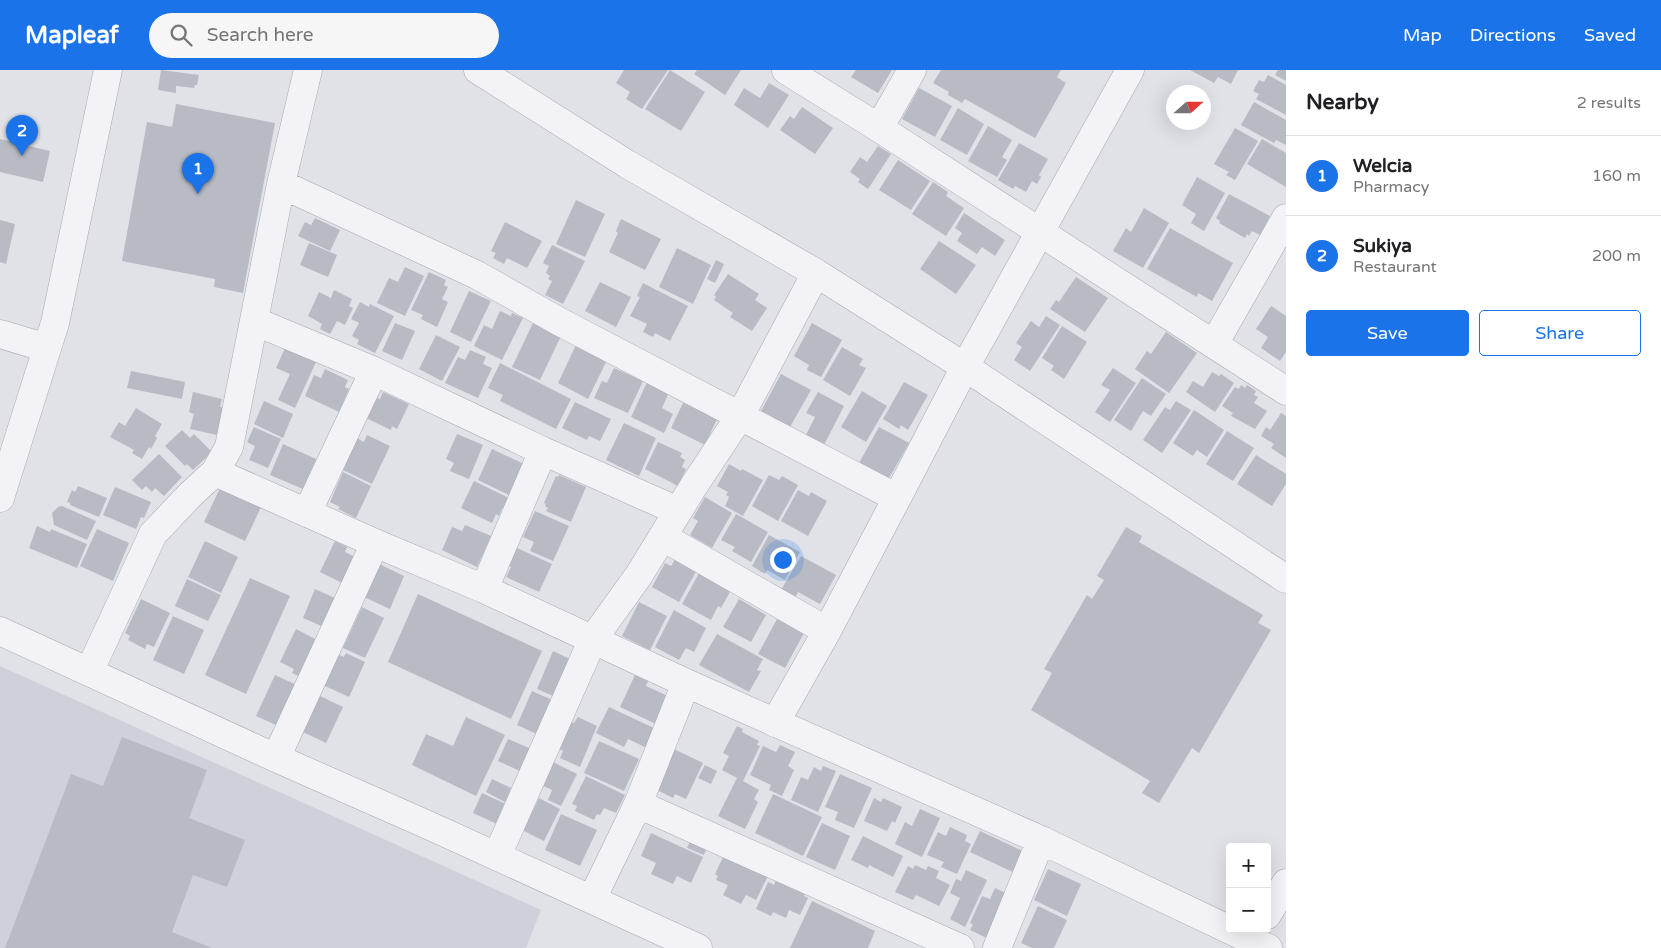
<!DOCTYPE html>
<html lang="en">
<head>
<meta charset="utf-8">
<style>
  body { margin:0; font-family:"Varela Round",sans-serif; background:#f6f6f6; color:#202124 }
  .controls { position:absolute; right:15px; bottom:15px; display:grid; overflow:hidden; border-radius:5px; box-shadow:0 5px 20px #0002 }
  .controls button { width:45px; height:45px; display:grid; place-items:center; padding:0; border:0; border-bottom:1px solid #e0e0e0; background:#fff; color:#202124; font:25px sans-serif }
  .compass { position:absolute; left:1166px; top:15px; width:45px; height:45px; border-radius:50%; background:#fff; box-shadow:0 5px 20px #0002; rotate:69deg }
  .you { position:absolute; left:782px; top:489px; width:18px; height:18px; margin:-12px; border:4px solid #fff; border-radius:50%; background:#1a73e8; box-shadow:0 0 0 8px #1a73e833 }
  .badge { display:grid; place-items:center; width:32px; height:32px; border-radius:50%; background:#1a73e8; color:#fff; font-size:16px; font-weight:700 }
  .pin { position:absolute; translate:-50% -41px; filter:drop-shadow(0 1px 2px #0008) }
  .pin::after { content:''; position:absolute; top:26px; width:18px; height:15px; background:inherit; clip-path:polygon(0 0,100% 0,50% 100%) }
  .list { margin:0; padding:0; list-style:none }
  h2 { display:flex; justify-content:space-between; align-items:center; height:65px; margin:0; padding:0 20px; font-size:21px }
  h2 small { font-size:16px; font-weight:400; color:#757577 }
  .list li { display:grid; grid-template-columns:32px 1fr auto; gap:15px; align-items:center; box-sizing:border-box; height:80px; padding:0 20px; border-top:1px solid #e0e0e0 }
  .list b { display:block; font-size:19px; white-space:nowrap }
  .list p { margin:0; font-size:16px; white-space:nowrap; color:#757577 }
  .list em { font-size:16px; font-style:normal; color:#757577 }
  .actions { display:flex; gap:10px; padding:15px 20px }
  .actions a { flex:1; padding:11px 0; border:1px solid #1a73e8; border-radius:5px; text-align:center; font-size:18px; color:#1a73e8 }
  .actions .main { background:#1a73e8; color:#fff }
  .icon { flex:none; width:28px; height:28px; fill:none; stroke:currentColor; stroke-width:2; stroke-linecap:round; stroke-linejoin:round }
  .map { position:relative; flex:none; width:1286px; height:878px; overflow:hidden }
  header { display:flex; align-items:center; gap:30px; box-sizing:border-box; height:70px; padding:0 25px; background:#1a73e8; color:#fff }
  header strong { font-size:24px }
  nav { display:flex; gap:28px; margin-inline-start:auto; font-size:18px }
  .search { width:350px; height:45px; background:#f6f6f6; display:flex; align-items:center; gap:12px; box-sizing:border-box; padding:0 18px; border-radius:28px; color:#757577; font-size:19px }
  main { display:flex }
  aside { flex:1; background:#fff }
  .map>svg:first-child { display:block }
  .built { fill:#ced1da }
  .building { fill:#b8bbc4 }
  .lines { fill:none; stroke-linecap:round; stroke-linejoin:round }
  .minor-casing { stroke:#a6a8b2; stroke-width:29 }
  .minor { stroke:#f3f3f7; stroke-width:28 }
</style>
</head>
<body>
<header>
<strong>Mapleaf</strong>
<div class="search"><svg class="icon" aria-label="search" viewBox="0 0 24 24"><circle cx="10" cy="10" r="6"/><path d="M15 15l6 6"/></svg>Search here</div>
<nav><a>Map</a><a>Directions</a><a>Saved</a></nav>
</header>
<main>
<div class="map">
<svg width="1286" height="878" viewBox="0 0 1286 878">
  <rect width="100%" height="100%" fill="#e0e2e8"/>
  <path class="built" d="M0 596 541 840 526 878H0Z"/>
  <path class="building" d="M161 0 199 5 197 15H195L194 18 176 16V23L158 20Z
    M624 0H668L642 39 626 29 630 22 616 13Z
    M670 0 705 22 681 61 645 39Z
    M697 0H741L725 25 694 4Z
    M856 0H892L878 23 851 7Z
    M941 0H1061L1057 7 1066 13 1035 68 965 29 962 33 948 25 949 22 933 13Z
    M1190 0H1238L1231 14 1218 7 1214 13Z
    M1278 0H1286V11L1275 5Z
    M1268 5 1286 15V45L1256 29 1259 24 1253 21 1259 10 1264 12Z
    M769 13 789 25 768 58 734 35 744 18 760 28Z
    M919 18 952 36 935 67 902 49Z
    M1254 32 1286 50V75L1276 70 1274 73 1241 55Z
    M176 34 275 53 243 223 214 217 215 209 122 191 147 52 172 57Z
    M802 37 833 58 815 84 780 60 790 46 794 49Z
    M958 38 984 54 967 85 940 70Z
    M988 56 1012 70 1002 87 1007 90 997 107 968 91Z
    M1235 58 1258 71 1235 110 1226 105 1229 102 1214 94Z
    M0 69 50 81 43 112 0 102Z
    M1262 69 1286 83V117L1247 94Z
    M1019 73 1048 89 1039 105 1041 107 1037 114 1032 111 1026 122 1015 116 1013 119 998 110Z
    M878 76 891 84 868 119 858 112 860 109 850 102 860 87 867 92Z
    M898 90 930 111 911 140 879 120Z
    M1197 107 1225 123 1204 161 1191 153 1196 144 1182 135Z
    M933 112 948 122 946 126 964 138 946 166 912 144Z
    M1229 124 1270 146 1260 165 1252 161 1249 166 1247 164 1245 168 1219 153 1220 151 1216 148Z
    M576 130 605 144 585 187 556 174Z
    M1144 138 1169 153 1143 198 1113 181 1126 158 1131 162Z
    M964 143 1005 170 995 186 982 177 977 184 957 171 962 163 955 158Z
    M315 148 340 160 330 181 298 166 305 152 311 155Z
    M621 149 661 169 645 200 609 182 618 163 616 161Z
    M0 150 15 154 6 194 0 192Z
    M505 152 542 171 527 198 507 188 504 194 493 188 496 183 491 181Z
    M1170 158 1233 193 1212 231 1198 223 1197 227 1147 199Z
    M939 171 976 195 956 224 920 199Z
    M309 173 337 185 328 207 300 195Z
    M552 175 585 191 563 234 545 225 552 211 548 209 550 206 546 203 549 196 543 193Z
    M677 178 711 195 693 234 659 217Z
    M716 190 724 194 715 213 707 209Z
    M405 197 424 206 405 246 377 233 389 208 398 212Z
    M429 202 446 210 444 215 448 217 442 229 448 232 437 257 421 249 423 245 411 240Z
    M728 204 759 224 755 230 767 238 752 261 730 247 733 243 714 230 716 227 714 225Z
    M1076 207 1108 228 1085 262 1050 239 1056 230 1059 232Z
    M600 212 631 227 616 257 585 241Z
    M643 213 688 236 670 271 655 263 653 267 643 262 647 254 630 246 640 227 637 226Z
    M334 220 352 229 349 236 353 238 345 255 337 251 330 264 320 259 322 254 308 246 319 222 331 228Z
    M469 221 491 231 471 272 450 262Z
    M360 232 369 237 370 234 394 246 375 283 357 274 359 270 352 266 359 253 351 249Z
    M1271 236 1286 246V282L1280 291 1261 278 1268 267 1256 259Z
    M500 241 511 246 512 243 523 248 502 290 474 276 484 255 492 259Z
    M1046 246 1060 255 1030 301 1014 290 1022 277 1016 273 1031 251 1039 257Z
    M395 253 415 261 402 290 382 281Z
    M533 253 561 266 540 310 512 297Z
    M812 253 842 270 821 307 807 300 809 295 794 286Z
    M1062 256 1087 272 1064 309 1051 300 1054 296 1042 288Z
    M1166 262 1197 283 1169 323 1135 299 1147 281 1151 284Z
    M436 265 460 277 442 311 419 299Z
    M576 275 607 290 588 329 558 313Z
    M842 277 863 289 859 295 866 298 850 326 823 310Z
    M285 278 316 292 295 338 278 330 290 304 276 298Z
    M470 280 486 287 483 294 492 298 478 328 445 313 458 287 465 290Z
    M500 293 571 329 556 359 500 331 503 325 488 318Z
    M614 298 643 311 628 343 594 328 602 311 607 313Z
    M1113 298 1136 313 1110 352 1095 342 1110 320 1101 315Z
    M325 299 348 310 345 317 349 319 339 342 305 326 314 305 321 308Z
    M131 301 185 312 182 329 127 318Z
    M1212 302 1219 306 1221 304 1234 313 1215 342 1186 322 1193 311 1203 317Z
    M781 304 811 320 790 357 761 341Z
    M1142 308 1166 324 1151 346 1143 341 1131 361 1114 350Z
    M648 310 670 320 662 338 673 344 664 363 631 347Z
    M904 312 928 325 908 360 901 355 899 359 883 349Z
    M1241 315 1245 318 1247 315 1256 321 1254 325 1258 327 1254 333 1267 341 1255 359 1231 346 1233 343 1222 336 1235 317 1239 319Z
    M862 321 887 336 866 372 841 357Z
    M193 322 222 329 220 337H223L217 365 190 359 194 344 189 342Z
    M383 322 409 334 397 359 392 356 391 360 364 347 373 326 380 329Z
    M818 322 844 336 823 377 805 367 815 347 806 343Z
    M264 331 293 344 283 368 254 354Z
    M1176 331 1191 340 1162 383 1143 370 1165 337 1170 340Z
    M575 332 611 349 600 371 589 366 587 370 562 358Z
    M683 333 696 339 698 334 717 349 705 375 671 358Z
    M136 338 162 354 155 366 157 368 151 379 149 377 142 389 132 383 134 380 110 367 119 352 125 356Z
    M1194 340 1224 360 1207 387 1197 380 1193 386 1173 373Z
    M1281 343 1286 346V388L1271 378 1274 374 1261 366 1266 357 1270 360Z
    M624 353 656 368 639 406 606 390Z
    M254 357 281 369 268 398 249 390 255 376 247 372Z
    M879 357 909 373 888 410 859 393Z
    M182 360 190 368 194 364 212 382 193 400 187 394 185 396 165 376Z
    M1227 361 1254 378 1233 411 1206 394Z
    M457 364 483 375 469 409 450 401 454 393 446 389Z
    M367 365 390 376 372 414 343 400 357 368 364 372Z
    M658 372 682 383 680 387 685 390 682 397 686 399 678 416 645 399Z
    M283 374 316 389 303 419 270 405Z
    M492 379 526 395 511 426 478 410Z
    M159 384 182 407 164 426 155 418 152 422 146 416 142 420 132 410Z
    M1256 385 1286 404V414L1272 436 1237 414Z
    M729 394 741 401 742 399 763 410 743 446 725 436 729 427 726 425 728 422 717 416Z
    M343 402 371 416 356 448 338 439 340 437 330 432Z
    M559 405 586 417 571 452 546 441 548 438 545 436 546 434 544 433 556 406 558 407Z
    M769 405 779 410 782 406 798 415 778 451 752 436Z
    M474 411 511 429 506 440 502 438 499 446 496 444 492 453 461 438Z
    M78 416 107 428 99 447 70 435V433L67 432 72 420 75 422Z
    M115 417 151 432 144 448 141 447 136 459 103 445Z
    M220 418 261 437 245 471 204 452Z
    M798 420 809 426 811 422 827 431 808 466 781 451Z
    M705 427 732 443 712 478 690 465 698 451 693 448Z
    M62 436 96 451 87 470 54 455 52 443 58 437Z
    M535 441 569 456 553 491 530 481 534 472 523 467Z
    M736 444 768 462 751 492 732 481 735 477 721 470Z
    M465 455 491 466 477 497 442 480 452 457 462 461Z
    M37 456 50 462 51 459 87 474 77 498 29 478Z
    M1126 457 1142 466 1139 472 1263 545 1258 553 1271 560 1199 683 1192 678 1159 733 1142 723 1150 711 1031 640 1052 603 1044 599 1087 525 1092 529 1104 510 1097 506Z
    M97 459 129 473 113 511 80 496Z
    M769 465 800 482 785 510 767 500 765 504 752 496Z
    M205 471 238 487 221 523 188 507Z
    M335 471 347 477 345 482 355 487 342 513 320 502Z
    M515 477 552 494 539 522 506 507 511 497 507 495Z
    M801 486 836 505 820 534 798 522 795 528 781 520Z
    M676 488 697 500 679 532 652 517 665 493 671 496Z
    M379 494 404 506 390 539 364 527Z
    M699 503 731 520 721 538 718 536 711 550 682 534Z
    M250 508 290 526 246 624 205 605Z
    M187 509 221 525 208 551 175 536Z
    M315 519 337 529 324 557 303 548Z
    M418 524 542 581 511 649 388 592Z
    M141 529 170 543 154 577 147 574 145 579 128 570 130 566 125 563Z
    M739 529 766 545 751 572 723 557Z
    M639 532 667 546 650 580 622 566Z
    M362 537 384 548 365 588 343 578Z
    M674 540 706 558 694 582 686 578 679 590 655 577Z
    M173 546 204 560 184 604 153 590Z
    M777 549 804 563 785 598 758 584Z
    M296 559 321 572 303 608 292 603 294 599 280 592Z
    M717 564 763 589 757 600 761 601 749 622 699 595Z
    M553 581 574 591 558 628 537 619Z
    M346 583 365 592 349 627 323 615 337 584 344 587Z
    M275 605 301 617 276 655 256 646Z
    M635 605 648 611 646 616 670 627 658 655 620 637Z
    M532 621 557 632 539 665 517 655Z
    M320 626 343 637 326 673 303 662Z
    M609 637 656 659 647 678 628 669 624 677 596 663Z
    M466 647 505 665 476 726 412 695 426 664 453 676Z
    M578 647 597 656 580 697 560 688 563 681 559 679 571 652 574 653Z
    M737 656 743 659 742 662 759 671 757 675 760 676 743 711 759 720 754 729 758 732 745 759 718 746 737 708 722 700 729 686 723 683Z
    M122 667 207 700 189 748 245 770 227 817 193 805 172 862 212 878H5L71 704 103 716Z
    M508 669 534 680 524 703 498 691Z
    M599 671 639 689 624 721 584 703Z
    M780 675 795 682 788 696 794 700 782 726 769 720 771 715 750 705 763 676 776 682Z
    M674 679 703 693 686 729 675 724 673 728 655 719Z
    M551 691 577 704 561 736 548 730 552 720 539 714Z
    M705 695 717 701 711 714 698 708Z
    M823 696 836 701 818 742 791 730 801 707 808 710 814 697 821 701Z
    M840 704 872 718 854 758 835 750 838 742 825 737Z
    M586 706 625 725 616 743 604 738 600 745 597 744 594 750 575 741 577 736 572 734Z
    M492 709 511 718 505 732 486 722Z
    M482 723 508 735 499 755 473 743Z
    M773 724 822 747 803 786 755 763Z
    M539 728 560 739 544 771 520 759 529 739 533 741Z
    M874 728 881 732 883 728 902 737 895 753 892 751 887 761 864 751Z
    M920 739 940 748 922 787 895 774 905 752 912 756Z
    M561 744 597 760 580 796 545 780Z
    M822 753 850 766 835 800 806 787Z
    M950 757 967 765 965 771 971 774 957 804 941 797 944 792 927 785 938 762 946 766Z
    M980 761 1027 783 1017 804 970 782Z
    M651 763 703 787 691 813 677 806 673 814 651 804 656 793 641 786Z
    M863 766 903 786 893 807 869 795 868 798 851 790Z
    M692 767 708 774 704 785 687 778Z
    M725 783 769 804 756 830 746 825 741 834 723 825 728 815 716 810 718 806 715 804Z
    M915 795 926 800 928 796 939 801 936 808 950 815 939 836 916 825 913 830 895 822 908 796 913 799Z
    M1048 799 1081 814 1067 846 1034 830Z
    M966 800 987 810 965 857 950 849 960 828 950 823 956 809 961 811Z
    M777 807 805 823 804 826 808 828 800 845 789 840 786 848 773 842 771 846 756 839 768 812 774 815Z
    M995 818 1010 825 993 871 970 860 973 855 970 853 982 826 990 829Z
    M812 831 875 861 868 878H790Z
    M1038 836 1067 850 1054 878H1032L1021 873Z"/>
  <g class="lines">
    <defs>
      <path id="minor" d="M478 0 627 94 816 203 965 297 1286 509
        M786 0 879 58 1286 321
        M879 58 912 0
        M281 114 477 205 560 252 897 428 965 297 1130 0
        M254 251 374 301 543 381 678 441
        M0 264 47 278
        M1214 274 1286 148
        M543 381 484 519 686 613 1041 770 1268 878
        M215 402 375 473 484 519
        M0 428 55 253 108 0
        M307 443 374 301
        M663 467 827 561 775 653
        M0 561 276 688 428 755 698 878
        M827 561 897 428
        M89 602 153 464 191 424 215 402 229 377 281 114 308 0
        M276 688 375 473
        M638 734 960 878
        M497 786 593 569 639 505 693 417 740 346 816 203
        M592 829 638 734 686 613
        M1267 845 1286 813
        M997 878 1041 770"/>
    </defs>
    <use href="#minor" class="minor-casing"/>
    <use href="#minor" class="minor"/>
  </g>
</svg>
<div class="controls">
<button>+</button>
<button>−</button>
</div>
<svg class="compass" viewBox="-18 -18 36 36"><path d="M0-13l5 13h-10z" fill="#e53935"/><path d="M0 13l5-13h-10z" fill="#757577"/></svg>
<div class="you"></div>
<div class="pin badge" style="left:198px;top:124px">1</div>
<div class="pin badge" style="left:22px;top:86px">2</div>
</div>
<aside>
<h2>Nearby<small>2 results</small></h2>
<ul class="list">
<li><span class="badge">1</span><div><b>Welcia</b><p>Pharmacy</p></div><em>160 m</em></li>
<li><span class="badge">2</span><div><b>Sukiya</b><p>Restaurant</p></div><em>200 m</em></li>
</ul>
<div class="actions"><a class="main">Save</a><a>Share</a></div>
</aside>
</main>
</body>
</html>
